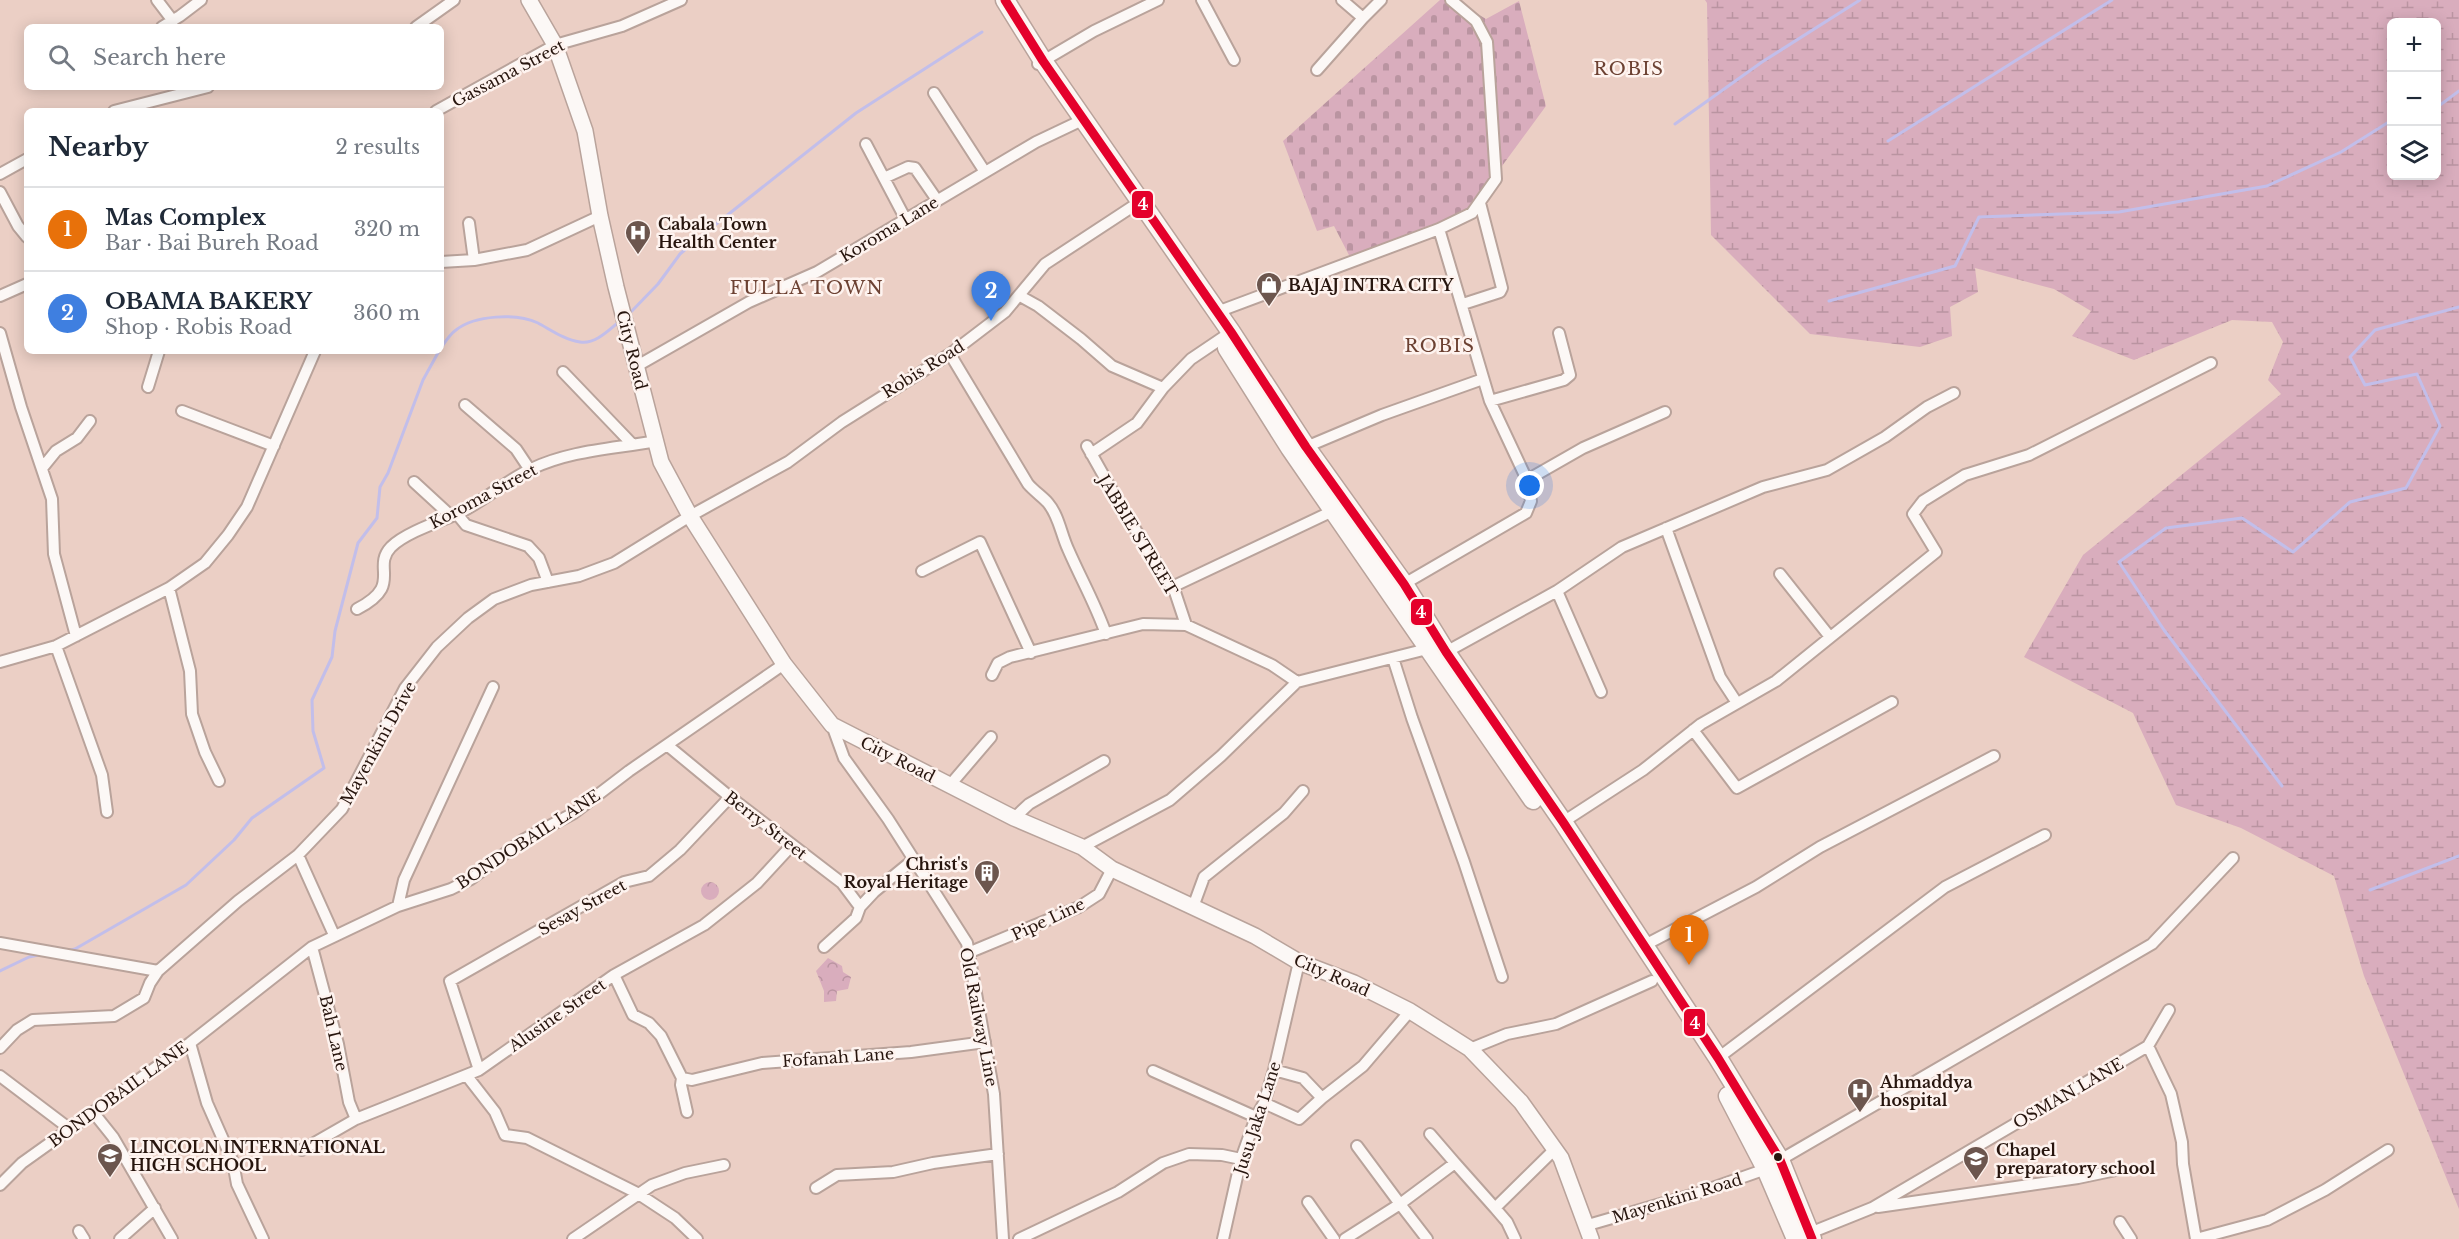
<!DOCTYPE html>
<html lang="en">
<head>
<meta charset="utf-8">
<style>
  body { margin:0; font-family:"Libre Baskerville",serif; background:#f6f6f7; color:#1f2937 }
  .controls { position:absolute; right:18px; top:18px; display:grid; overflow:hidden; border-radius:9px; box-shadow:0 3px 15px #0003 }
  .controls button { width:54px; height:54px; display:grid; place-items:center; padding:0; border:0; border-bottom:2px solid #e0e1e3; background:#fff; color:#1f2937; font:30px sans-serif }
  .you { position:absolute; left:1530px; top:486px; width:21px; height:21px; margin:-15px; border:4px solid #fff; border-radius:50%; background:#1a73e8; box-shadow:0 0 0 9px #1a73e833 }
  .badge { display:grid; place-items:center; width:39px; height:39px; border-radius:50%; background:#db2777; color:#fff; font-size:20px; font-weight:700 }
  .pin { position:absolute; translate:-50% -50px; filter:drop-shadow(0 2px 3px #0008) }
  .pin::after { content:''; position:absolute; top:32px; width:21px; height:18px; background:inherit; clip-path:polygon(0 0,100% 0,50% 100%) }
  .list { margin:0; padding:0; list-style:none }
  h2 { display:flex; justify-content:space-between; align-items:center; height:78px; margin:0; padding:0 24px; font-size:26px }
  h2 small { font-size:20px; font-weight:400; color:#747a83 }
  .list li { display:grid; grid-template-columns:39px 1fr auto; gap:18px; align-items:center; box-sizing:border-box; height:84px; padding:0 24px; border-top:2px solid #e0e1e3 }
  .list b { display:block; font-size:22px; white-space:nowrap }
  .list p { margin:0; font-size:20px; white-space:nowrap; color:#747a83 }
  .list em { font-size:20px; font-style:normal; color:#747a83 }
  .icon { flex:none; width:33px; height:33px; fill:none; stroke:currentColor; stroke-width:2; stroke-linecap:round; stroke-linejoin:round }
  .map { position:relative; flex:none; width:2459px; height:1239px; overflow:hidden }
  .search { position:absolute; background:#fff; box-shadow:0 3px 15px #0003; left:24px; top:24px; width:420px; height:66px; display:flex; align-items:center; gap:15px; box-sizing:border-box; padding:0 21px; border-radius:9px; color:#747a83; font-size:22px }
  .panel { position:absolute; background:#fff; box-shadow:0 3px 15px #0003; left:24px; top:108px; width:420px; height:246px; border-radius:9px }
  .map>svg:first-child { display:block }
  .forest { fill:url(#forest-crowns) }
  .wetland { fill:url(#wetland-marsh); fill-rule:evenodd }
  .cemetery { fill:url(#cemetery-stones) }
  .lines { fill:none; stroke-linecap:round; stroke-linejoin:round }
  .stream { stroke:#c2beea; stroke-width:3 }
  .minor-casing { stroke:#b9a39b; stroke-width:14 }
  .secondary-casing { stroke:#b9a39b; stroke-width:18 }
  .trunk-casing { stroke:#b9a39b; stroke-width:21 }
  .minor { stroke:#fcf8f6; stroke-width:10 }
  .secondary { stroke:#fcf8f6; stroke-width:15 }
  .trunk { stroke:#fcf8f6; stroke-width:18 }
  .bus-1-casing { stroke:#fef3ef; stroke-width:14 }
  .bus-1 { stroke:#e4002b; stroke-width:9 }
  .bus-dot { fill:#27150e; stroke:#fef3ef; stroke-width:2 }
  .labels { text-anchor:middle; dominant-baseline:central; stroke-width:5; stroke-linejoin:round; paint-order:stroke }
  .street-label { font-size:16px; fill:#27150e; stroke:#fef3ef }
  .poi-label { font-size:16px; font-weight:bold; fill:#27150e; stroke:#fef3ef; text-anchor:start }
  .neighbourhood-label { font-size:18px; letter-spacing:1.5px; fill:#6c4132; stroke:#fef3ef }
  .line-badge { stroke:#fef3ef; stroke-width:2 }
  .badge-label { font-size:16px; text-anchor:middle; font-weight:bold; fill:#fff }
</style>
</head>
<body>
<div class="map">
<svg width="2459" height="1239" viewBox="0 0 2459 1239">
  <defs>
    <pattern id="forest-crowns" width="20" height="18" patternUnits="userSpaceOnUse" patternTransform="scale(1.5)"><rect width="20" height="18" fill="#d9adbd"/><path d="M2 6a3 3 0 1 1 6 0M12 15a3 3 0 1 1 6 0" fill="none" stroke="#ba94a1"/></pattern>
    <pattern id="wetland-marsh" width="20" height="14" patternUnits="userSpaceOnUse" patternTransform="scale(1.5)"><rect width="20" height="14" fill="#d9adbd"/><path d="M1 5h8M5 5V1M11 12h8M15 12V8" fill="none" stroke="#ba94a1"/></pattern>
    <pattern id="cemetery-stones" width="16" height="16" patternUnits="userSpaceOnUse" patternTransform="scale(1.5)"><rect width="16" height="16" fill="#d9adbd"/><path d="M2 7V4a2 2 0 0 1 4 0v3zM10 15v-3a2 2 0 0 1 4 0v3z" fill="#ba94a1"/></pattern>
  </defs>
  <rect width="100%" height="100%" fill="#ebcfc5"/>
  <path class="forest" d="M701 891a9 9 0 1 1 18 0a9 9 0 1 1-18 0Z
    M828 958 842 966 843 972 851 977 848 989 837 991 836 1001 824 1002V991L816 971Z"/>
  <path class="wetland" d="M1705 0H2459V1209L2364 976 2334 876 2241 828 2176 805 2133 713 2024 657 2083 555 2281 394 2268 380 2283 342 2272 322 2232 320 2134 360 2072 336 2091 311 2054 289 1975 268 1978 292 1950 307 1952 336 1920 347 1810 334 1711 235 1707 3ZM2392 22H2436V176H2392Z"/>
  <path class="cemetery" d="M1440 0H1454L1486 19 1519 1 1546 106 1469 211 1351 259 1334 226 1317 231 1283 141Z"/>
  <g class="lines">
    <path class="stream" d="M2436 108 2459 91
      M1675 124 1762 62 1860 0
      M1888 141 2112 0
      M1829 301 1955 266 1979 217 2119 212 2267 186 2341 152 2392 120
      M628 315 658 284 680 254 701 236 856 113 982 32
      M441 348C445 342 450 334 456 330 475 315 516 313 538 323 551 330 565 340 580 342 595 345 610 329 620 321
      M2282 786 2164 630 2119 562 2166 528 2242 518 2293 552 2350 502 2406 488 2440 426 2417 374 2365 385 2350 357 2375 330 2459 307
      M2370 890 2459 856
      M67 951 75 949 186 885 234 840 252 818 324 768 313 731 312 700 332 657 335 631 358 543 377 518 380 487 388 473 423 380 439 351
      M0 971 29 957 43 954"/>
    <defs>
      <path id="minor" d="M157 0 173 21
        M1202 0 1234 60
        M1342 0 1363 18 1381 0
        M162 27 180 16 201 0
        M416 27 454 0
        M1038 64 1094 31 1158 0
        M1317 70 1363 18
        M934 93 985 172
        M114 111 208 87
        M436 111 555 45 622 26 681 0
        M866 144 905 218
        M0 174 27 159
        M884 178 908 167 915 168 937 200
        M0 192 18 226 27 237
        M469 223 474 260
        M441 262 474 260 527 250 600 216
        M0 296 27 284
        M1020 296 1038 306 1081 339 1112 366 1163 388
        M1463 304 1500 292 1502 288 1480 203
        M1217 312 1439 229 1472 213 1496 179 1487 42 1476 21 1451 0
        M0 333 21 407 52 499 54 554 76 636
        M950 354 1028 484C1034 491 1044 498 1048 503 1059 516 1061 534 1068 549 1081 579 1095 603 1106 634
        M637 366 749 302 817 272 1036 142 1076 123
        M563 372 633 445
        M148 387 159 351
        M1490 401 1564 380 1570 375 1559 333
        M465 405 516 449 530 470
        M182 411 274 446
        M1087 446 1123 510 1175 592 1186 625
        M1306 447 1382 415 1483 379
        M1091 454 1137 423 1163 388 1191 359 1231 332
        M43 467 56 451 77 438 90 421
        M1527 480 1583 448 1665 412
        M414 482 451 516
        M457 514 466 525 528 546 539 558 548 582
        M1666 528 1720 677 1737 703
        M922 571 980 542 1031 653
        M1780 574 1830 637
        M1404 584 1526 513 1531 501 1527 480 1490 401 1439 229
        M1172 587 1337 509
        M169 588 190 671 192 714 205 752 219 781
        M1557 591 1601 692
        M357 609C404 585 371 568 391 547 405 533 438 522 457 514 483 502 505 481 531 469 571 450 613 449 656 441
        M56 646 102 775 107 812
        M1446 652 1557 591 1622 547 1763 487 1827 470 1885 437 1927 407 1954 393
        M1393 658 1412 718 1464 862 1502 977
        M0 662 56 646 169 588 205 563 228 535 247 507 315 351
        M992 675 998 663 1010 657 1143 624 1186 625 1272 665 1297 682 1427 649
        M832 725 844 758 888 819 967 943 994 1094 1003 1239
        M1693 730 1737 788 1892 702
        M667 745 730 797 842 883 860 907
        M950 785 991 737
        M1014 818 1029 804 1104 761
        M1563 822 1643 770 1701 724 1776 681 1936 552 1913 514 1923 501 1965 475 2029 455 2211 363
        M1082 847 1170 800 1221 756 1297 682
        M298 855 334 935
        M398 906 404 880 493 687
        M1193 907 1204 877 1284 813 1303 791
        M0 943 158 971
        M1643 946 1756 887 1820 847 1994 756
        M312 947 338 1044 349 1102 356 1119
        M824 947 856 918 860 907 874 892 913 860
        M968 953 1079 907 1099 894 1112 869
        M614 975 633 1015 649 1023 661 1036 682 1078 692 1080 762 1063 911 1052 985 1042
        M190 1043 207 1103 233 1162 237 1184 263 1239
        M2148 1046 2171 1094 2182 1142 2183 1164 2196 1239
        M0 1048 17 1030 33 1020 114 1016 144 998 150 983 158 971 238 901 298 855 342 809 405 688 437 647 468 618 494 599 531 585 579 576 614 563 690 516 788 462 842 422 950 354 1005 312 1045 264 1141 201
        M1470 1049 1507 1034 1556 1024 1652 981
        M1718 1058 1945 887 2045 835
        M479 1070 450 981 624 882 649 876 680 850 730 797
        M1153 1071 1256 1117
        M0 1076 70 1129
        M467 1076 495 1112 505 1135 527 1138 637 1193 675 1218 697 1239
        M682 1078 681 1085 687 1112
        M1322 1098 1363 1066 1410 1011
        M1264 1103 1299 1119 1322 1098 1303 1078 1274 1070
        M93 1112 113 1137 172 1239
        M1430 1134 1455 1163
        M1357 1146 1400 1204 1455 1163 1495 1208 1555 1149
        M302 1150 356 1119 479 1070 614 975 704 925 757 883 792 845
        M1780 1160 2152 944 2233 858
        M0 1185 22 1163 190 1043 312 947 398 906 451 889 471 879 523 840 574 813 629 771 784 664
        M816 1188 837 1175 893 1172 933 1163 998 1154
        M1308 1202 1334 1239
        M1878 1207 2078 1178 2116 1170
        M1495 1208 1507 1222 1515 1239
        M2120 1222 2131 1239
        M1588 1225 1695 1194 1766 1169
        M79 1231 84 1239
        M1805 1235 1872 1208 2148 1046 2169 1010
        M120 1239 155 1208
        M573 1239 652 1185 685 1173 724 1165
        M1019 1239 1118 1192 1163 1163 1189 1154 1222 1155 1241 1159
        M1223 1239 1241 1159 1256 1117 1264 1103 1274 1070 1299 962
        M1345 1239 1400 1204 1427 1239
        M2196 1239 2267 1220 2325 1190 2388 1150"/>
      <path id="secondary" d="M529 0 555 45 585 131 600 216 616 287 661 462 690 516 784 664 832 725 1014 818 1082 847 1112 869 1255 936 1299 962 1354 983 1410 1011 1470 1049 1521 1102 1561 1158 1591 1239"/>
      <path id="trunk" d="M1005 0 1043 61 1231 332 1306 447 1404 584 1446 652 1563 822 1718 1058 1780 1160 1812 1239
        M1227 348 1290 448 1533 800
        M1728 1096 1766 1169 1796 1239"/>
    </defs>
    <use href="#minor" class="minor-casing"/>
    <use href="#secondary" class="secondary-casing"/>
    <use href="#trunk" class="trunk-casing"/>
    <use href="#minor" class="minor"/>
    <use href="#secondary" class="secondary"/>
    <use href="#trunk" class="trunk"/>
    <defs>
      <path id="bus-1" d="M1005 0 1043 61 1231 332 1306 447 1404 584 1446 652 1563 822 1718 1058 1780 1160 1812 1239"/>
    </defs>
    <use href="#bus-1" class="bus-1-casing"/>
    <use href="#bus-1" class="bus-1"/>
  </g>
  <defs>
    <symbol id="hospital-pin" viewBox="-11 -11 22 30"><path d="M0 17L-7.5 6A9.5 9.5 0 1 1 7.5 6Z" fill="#6c564e" stroke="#fef3ef"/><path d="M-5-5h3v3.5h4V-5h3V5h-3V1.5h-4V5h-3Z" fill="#fff"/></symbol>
    <symbol id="shop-pin" viewBox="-11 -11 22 30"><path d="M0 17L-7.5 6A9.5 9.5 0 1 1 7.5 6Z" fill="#6c564e" stroke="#fef3ef"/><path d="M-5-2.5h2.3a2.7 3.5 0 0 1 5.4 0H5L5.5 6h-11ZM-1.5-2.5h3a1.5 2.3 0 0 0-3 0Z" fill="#fff"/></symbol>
    <symbol id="building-pin" viewBox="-11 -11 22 30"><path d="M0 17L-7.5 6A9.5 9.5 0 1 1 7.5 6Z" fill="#6c564e" stroke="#fef3ef"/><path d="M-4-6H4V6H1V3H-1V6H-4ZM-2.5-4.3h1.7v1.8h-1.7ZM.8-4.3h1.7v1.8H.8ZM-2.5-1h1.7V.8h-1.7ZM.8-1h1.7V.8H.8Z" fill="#fff"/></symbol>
    <symbol id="school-pin" viewBox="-11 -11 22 30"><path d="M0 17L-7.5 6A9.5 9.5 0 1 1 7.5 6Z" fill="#6c564e" stroke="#fef3ef"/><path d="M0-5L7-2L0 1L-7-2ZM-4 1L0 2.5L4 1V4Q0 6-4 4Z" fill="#fff"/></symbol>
  </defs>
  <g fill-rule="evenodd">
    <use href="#hospital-pin" x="623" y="218" width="30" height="40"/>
    <use href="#shop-pin" x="1254" y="270" width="30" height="40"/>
    <use href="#building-pin" x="972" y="858" width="30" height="40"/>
    <use href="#hospital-pin" x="1845" y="1076" width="30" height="40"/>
    <use href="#school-pin" x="95" y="1141" width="30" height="40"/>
    <use href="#school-pin" x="1961" y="1144" width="30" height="40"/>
  </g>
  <circle class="bus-dot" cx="1778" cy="1157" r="5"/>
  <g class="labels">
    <g class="street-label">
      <text transform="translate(508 73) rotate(-28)">Gassama Street</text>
      <text transform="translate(889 229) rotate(-31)">Koroma Lane</text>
      <text transform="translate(632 350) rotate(76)">City Road</text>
      <text transform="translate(923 369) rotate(-32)">Robis Road</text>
      <text transform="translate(483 496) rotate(-28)">Koroma Street</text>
      <text transform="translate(1138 535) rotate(59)">JABBIE STREET</text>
      <text transform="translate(378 743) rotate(-61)">Mayenkini Drive</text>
      <text transform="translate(898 759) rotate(27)">City Road</text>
      <text transform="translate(766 825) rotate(38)">Berry Street</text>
      <text transform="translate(528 839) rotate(-33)">BONDOBAIL LANE</text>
      <text transform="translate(582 907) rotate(-29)">Sesay Street</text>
      <text transform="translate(1048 919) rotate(-25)">Pipe Line</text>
      <text transform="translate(1332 975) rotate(24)">City Road</text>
      <text transform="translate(557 1015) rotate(-35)">Alusine Street</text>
      <text transform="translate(979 1017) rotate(79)">Old Railway Line</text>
      <text transform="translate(334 1033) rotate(77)">Bah Lane</text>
      <text transform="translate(838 1057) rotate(-4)">Fofanah Lane</text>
      <text transform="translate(2068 1093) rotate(-30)">OSMAN LANE</text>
      <text transform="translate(118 1094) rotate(-36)">BONDOBAIL LANE</text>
      <text transform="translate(1257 1118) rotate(-72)">Jusu Jaka Lane</text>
      <text transform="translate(1677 1198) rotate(-17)">Mayenkini Road</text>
    </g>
    <g class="poi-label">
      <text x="658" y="224">Cabala Town<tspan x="658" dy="18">Health Center</tspan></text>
      <text x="1288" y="285">BAJAJ INTRA CITY</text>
      <text x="968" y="864" text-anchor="end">Christ's<tspan x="968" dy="18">Royal Heritage</tspan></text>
      <text x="1880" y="1082">Ahmaddya<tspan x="1880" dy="18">hospital</tspan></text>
      <text x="130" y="1147">LINCOLN INTERNATIONAL<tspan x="130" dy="18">HIGH SCHOOL</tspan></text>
      <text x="1996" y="1150">Chapel<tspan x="1996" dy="18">preparatory school</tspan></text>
    </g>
    <g class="neighbourhood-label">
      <text x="1629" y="69">ROBIS</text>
      <text x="807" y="288">FULLA TOWN</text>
      <text x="1440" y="346">ROBIS</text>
    </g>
  </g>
  <g class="line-badge">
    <rect x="1131" y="190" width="23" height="29" rx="6" fill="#e4002b"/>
    <rect x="1410" y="598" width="23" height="28" rx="6" fill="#e4002b"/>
    <rect x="1683" y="1008" width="23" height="29" rx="6" fill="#e4002b"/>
  </g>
  <g class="badge-label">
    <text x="1143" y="210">4</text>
    <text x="1421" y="618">4</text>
    <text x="1695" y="1029">4</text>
  </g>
</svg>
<div class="controls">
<button>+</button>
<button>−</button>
<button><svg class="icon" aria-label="layers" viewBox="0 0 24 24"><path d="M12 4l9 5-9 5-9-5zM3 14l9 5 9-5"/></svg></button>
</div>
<div class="you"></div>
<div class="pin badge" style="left:1689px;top:965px;background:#e8710a">1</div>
<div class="pin badge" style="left:991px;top:321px;background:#3f7fe0">2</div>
<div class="search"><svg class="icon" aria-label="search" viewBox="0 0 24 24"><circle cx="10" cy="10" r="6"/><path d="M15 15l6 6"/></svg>Search here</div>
<section class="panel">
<h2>Nearby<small>2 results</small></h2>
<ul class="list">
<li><span class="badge" style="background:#e8710a">1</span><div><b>Mas Complex</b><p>Bar · Bai Bureh Road</p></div><em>320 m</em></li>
<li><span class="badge" style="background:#3f7fe0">2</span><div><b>OBAMA BAKERY</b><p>Shop · Robis Road</p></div><em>360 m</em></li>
</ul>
</section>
</div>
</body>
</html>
